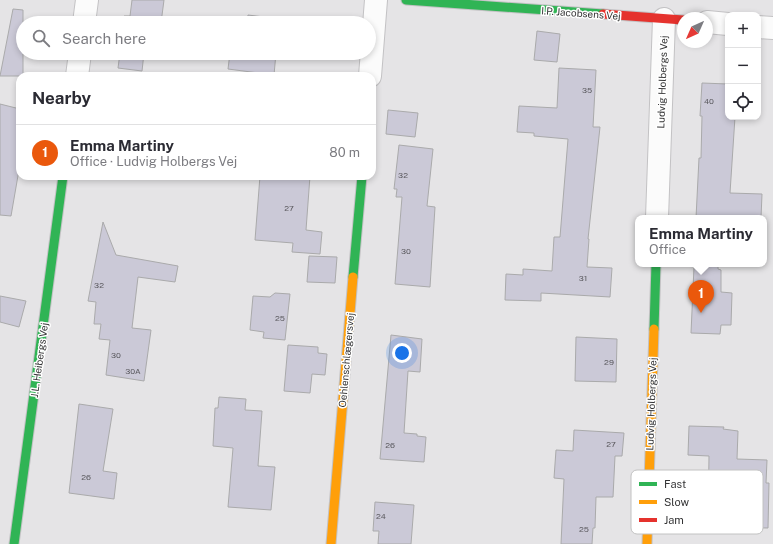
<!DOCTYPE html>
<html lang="en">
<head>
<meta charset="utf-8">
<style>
  body { margin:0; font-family:"Public Sans",sans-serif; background:#f2f2f3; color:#2b2b33 }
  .controls { position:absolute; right:12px; top:12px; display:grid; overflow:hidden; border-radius:8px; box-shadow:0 2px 6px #0003 }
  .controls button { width:36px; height:36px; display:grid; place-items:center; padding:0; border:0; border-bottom:1px solid #e1e1e2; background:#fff; color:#2b2b33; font:20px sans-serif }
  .compass { position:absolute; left:677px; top:12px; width:36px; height:36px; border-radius:50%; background:#fff; box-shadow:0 2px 6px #0003; rotate:225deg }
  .you { position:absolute; left:402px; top:353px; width:14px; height:14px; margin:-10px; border:3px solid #fff; border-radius:50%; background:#1a73e8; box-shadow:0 0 0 6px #1a73e833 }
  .badge { display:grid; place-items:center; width:26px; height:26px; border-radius:50%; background:#ea580c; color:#fff; font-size:13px; font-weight:700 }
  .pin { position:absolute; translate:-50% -33px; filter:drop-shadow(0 1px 2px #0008) }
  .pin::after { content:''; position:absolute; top:21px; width:14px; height:12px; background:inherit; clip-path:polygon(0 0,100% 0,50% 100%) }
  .popup { position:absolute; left:635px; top:215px; width:132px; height:52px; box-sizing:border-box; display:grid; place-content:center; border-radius:8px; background:#fff; filter:drop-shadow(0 1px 3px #0005); font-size:13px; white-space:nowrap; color:#7c7c81 }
  .popup b { font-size:15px; color:#2b2b33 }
  .popup::after { content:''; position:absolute; left:50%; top:100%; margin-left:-8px; border:8px solid transparent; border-top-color:#fff }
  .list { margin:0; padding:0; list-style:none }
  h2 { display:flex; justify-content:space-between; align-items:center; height:52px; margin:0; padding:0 16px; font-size:17px }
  h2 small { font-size:13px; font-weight:400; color:#7c7c81 }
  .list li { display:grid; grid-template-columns:26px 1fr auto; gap:12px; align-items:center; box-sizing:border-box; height:56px; padding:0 16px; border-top:1px solid #e1e1e2 }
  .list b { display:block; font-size:15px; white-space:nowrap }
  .list p { margin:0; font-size:13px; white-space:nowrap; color:#7c7c81 }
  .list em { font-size:13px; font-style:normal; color:#7c7c81 }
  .icon { flex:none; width:22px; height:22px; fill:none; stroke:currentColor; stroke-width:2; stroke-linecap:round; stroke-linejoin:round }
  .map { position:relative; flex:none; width:773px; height:544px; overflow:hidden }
  .search { position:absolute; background:#fff; box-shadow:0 2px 6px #0003; left:16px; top:16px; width:360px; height:44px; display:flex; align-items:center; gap:10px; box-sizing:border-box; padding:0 14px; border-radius:22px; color:#7c7c81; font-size:15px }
  .panel { position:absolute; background:#fff; box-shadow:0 2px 6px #0003; left:16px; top:72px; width:360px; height:108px; border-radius:12px }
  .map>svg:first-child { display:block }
  .building { fill:#cbc9d7; stroke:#aaaaab }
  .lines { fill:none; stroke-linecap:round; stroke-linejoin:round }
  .street-casing { stroke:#c3c2c4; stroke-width:24 }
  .fast-casing { stroke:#c3c2c4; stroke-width:11 }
  .slow-casing { stroke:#c3c2c4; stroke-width:11 }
  .jam-casing { stroke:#c3c2c4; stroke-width:11 }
  .street { stroke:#fbfbfb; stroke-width:22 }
  .fast { stroke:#30b455; stroke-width:9 }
  .slow { stroke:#ff9f0a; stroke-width:9 }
  .jam { stroke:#e5322d; stroke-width:9 }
  .labels { text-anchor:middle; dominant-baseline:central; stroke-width:3; stroke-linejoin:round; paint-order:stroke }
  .number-label { font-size:8px; fill:#5a595e }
  .street-label { font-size:10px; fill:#343435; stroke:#fff }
  .key { fill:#fff; stroke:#c2c2c2; stroke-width:1 }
  .key-label { font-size:11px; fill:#343435 }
</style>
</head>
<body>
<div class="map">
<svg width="773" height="544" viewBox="0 0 773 544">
  <rect width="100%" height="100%" fill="#e5e4e6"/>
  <path class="building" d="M132 0H164L161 23H123L124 16H130Z
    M13 9 23 10V76H0Z
    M248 15 280 19V23H247Z
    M537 31 560 34 557 62 534 60Z
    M120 53H144L142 71 118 68Z
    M230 53H276L274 75 228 69Z
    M559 68 596 70 593 127H600L588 239H589L587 267 612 268 610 297 541 293V301L505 300 506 274 523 275V269L552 271 554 237H560L568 139 534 136V133L517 132 519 106 557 108Z
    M702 83 728 84V117H735L730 193 762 194 761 218H696L699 158H701L702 116H700Z
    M0 104 20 109V164L11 216 0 215Z
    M388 110 418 113 415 137 386 134Z
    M399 145 433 149 427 206 435 207 430 287 395 284 402 197H396L397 189H394Z
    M260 176H310L306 230 322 232 320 254 292 252 293 243 255 240Z
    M103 222 116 255 178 266 175 282 138 277 132 328 151 330 144 381 106 375 110 340 99 339 101 324H94L96 302 88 301Z
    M309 256 337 257 335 283 307 282Z
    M696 264H718V269L721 270V292L732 293 731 325H721L720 334 691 333 694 267H695Z
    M275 293 290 294 285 340 263 338 264 332 250 330 253 296 270 297Z
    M0 296 26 301 19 327 0 322Z
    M391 335 422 339 420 372 408 371 404 433 417 434V436L426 437 424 462 380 459Z
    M576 337 617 339 616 382 575 381Z
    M288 345 318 347V353L327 354 325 375 312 374 310 393 284 391Z
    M219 397 246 399 245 410 262 411 258 466 275 467 271 510 228 507 233 448 213 446 215 408H218Z
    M79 404 113 409 103 471 117 473 114 499 69 493Z
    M689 426 724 427 723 429 738 431 737 459 767 460 766 483H769L768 528 708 527 709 456 688 455Z
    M574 430 624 433 622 456H615L613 497H596L595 528H593L592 544H561L564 479 554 478 556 450 573 451Z
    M375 502 414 505 411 544H378L379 531H373Z"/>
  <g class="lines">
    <defs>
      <path id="street" d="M707 22 728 24
        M84 23 87 0
        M758 27 773 28
        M77 76 80 53
        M370 76 376 0
        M657 218 664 19"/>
      <path id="fast" d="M406 0 603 14
        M353 277 362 176
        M654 329 656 264
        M14 544 63 176"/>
      <path id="slow" d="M331 544 353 277
        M647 544 654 329"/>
      <path id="jam" d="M603 14 683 20"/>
    </defs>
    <use href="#street" class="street-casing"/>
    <use href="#fast" class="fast-casing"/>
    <use href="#slow" class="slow-casing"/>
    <use href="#jam" class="jam-casing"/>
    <use href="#street" class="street"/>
    <use href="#fast" class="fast"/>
    <use href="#slow" class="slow"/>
    <use href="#jam" class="jam"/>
  </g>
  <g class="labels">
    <g class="number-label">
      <text x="587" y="90">35</text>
      <text x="709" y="101">40</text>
      <text x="403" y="175">32</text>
      <text x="289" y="208">27</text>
      <text x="406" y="251">30</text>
      <text x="583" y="278">31</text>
      <text x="99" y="285">32</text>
      <text x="280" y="318">25</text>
      <text x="116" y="355">30</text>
      <text x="609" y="362">29</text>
      <text x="133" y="371">30A</text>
      <text x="611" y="444">27</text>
      <text x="390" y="445">26</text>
      <text x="86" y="477">26</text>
      <text x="381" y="516">24</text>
      <text x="584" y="529">25</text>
    </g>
    <g class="street-label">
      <text transform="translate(581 13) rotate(4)">I.P. Jacobsens Vej</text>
      <text transform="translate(662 82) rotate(-88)">Ludvig Holbergs Vej</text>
      <text transform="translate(39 360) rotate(-82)">J.L. Heibergs Vej</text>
      <text transform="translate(346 360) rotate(-85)">Oehlenschlægersvej</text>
      <text transform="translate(651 404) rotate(-88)">Ludvig Holbergs Vej</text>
    </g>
  </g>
  <rect x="631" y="470" width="132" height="64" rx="6" class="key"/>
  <rect x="639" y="482" width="18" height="4" fill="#30b455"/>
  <rect x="639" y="500" width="18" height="4" fill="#ff9f0a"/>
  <rect x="639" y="518" width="18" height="4" fill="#e5322d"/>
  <g class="key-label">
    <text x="664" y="488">Fast</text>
    <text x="664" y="506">Slow</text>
    <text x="664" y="524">Jam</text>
  </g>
</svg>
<div class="controls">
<button>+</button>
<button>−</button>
<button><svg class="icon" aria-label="locate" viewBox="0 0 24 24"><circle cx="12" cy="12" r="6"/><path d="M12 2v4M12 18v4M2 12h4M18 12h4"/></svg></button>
</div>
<svg class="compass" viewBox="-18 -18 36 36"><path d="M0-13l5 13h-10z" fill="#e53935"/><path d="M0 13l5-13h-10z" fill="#7c7c81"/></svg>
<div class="you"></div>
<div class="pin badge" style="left:701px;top:313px">1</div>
<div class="popup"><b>Emma Martiny</b>Office</div>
<div class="search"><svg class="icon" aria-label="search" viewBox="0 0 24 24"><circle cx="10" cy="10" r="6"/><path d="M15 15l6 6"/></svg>Search here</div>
<section class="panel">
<h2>Nearby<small></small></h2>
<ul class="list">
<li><span class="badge">1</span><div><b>Emma Martiny</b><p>Office · Ludvig Holbergs Vej</p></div><em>80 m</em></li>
</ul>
</section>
</div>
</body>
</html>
